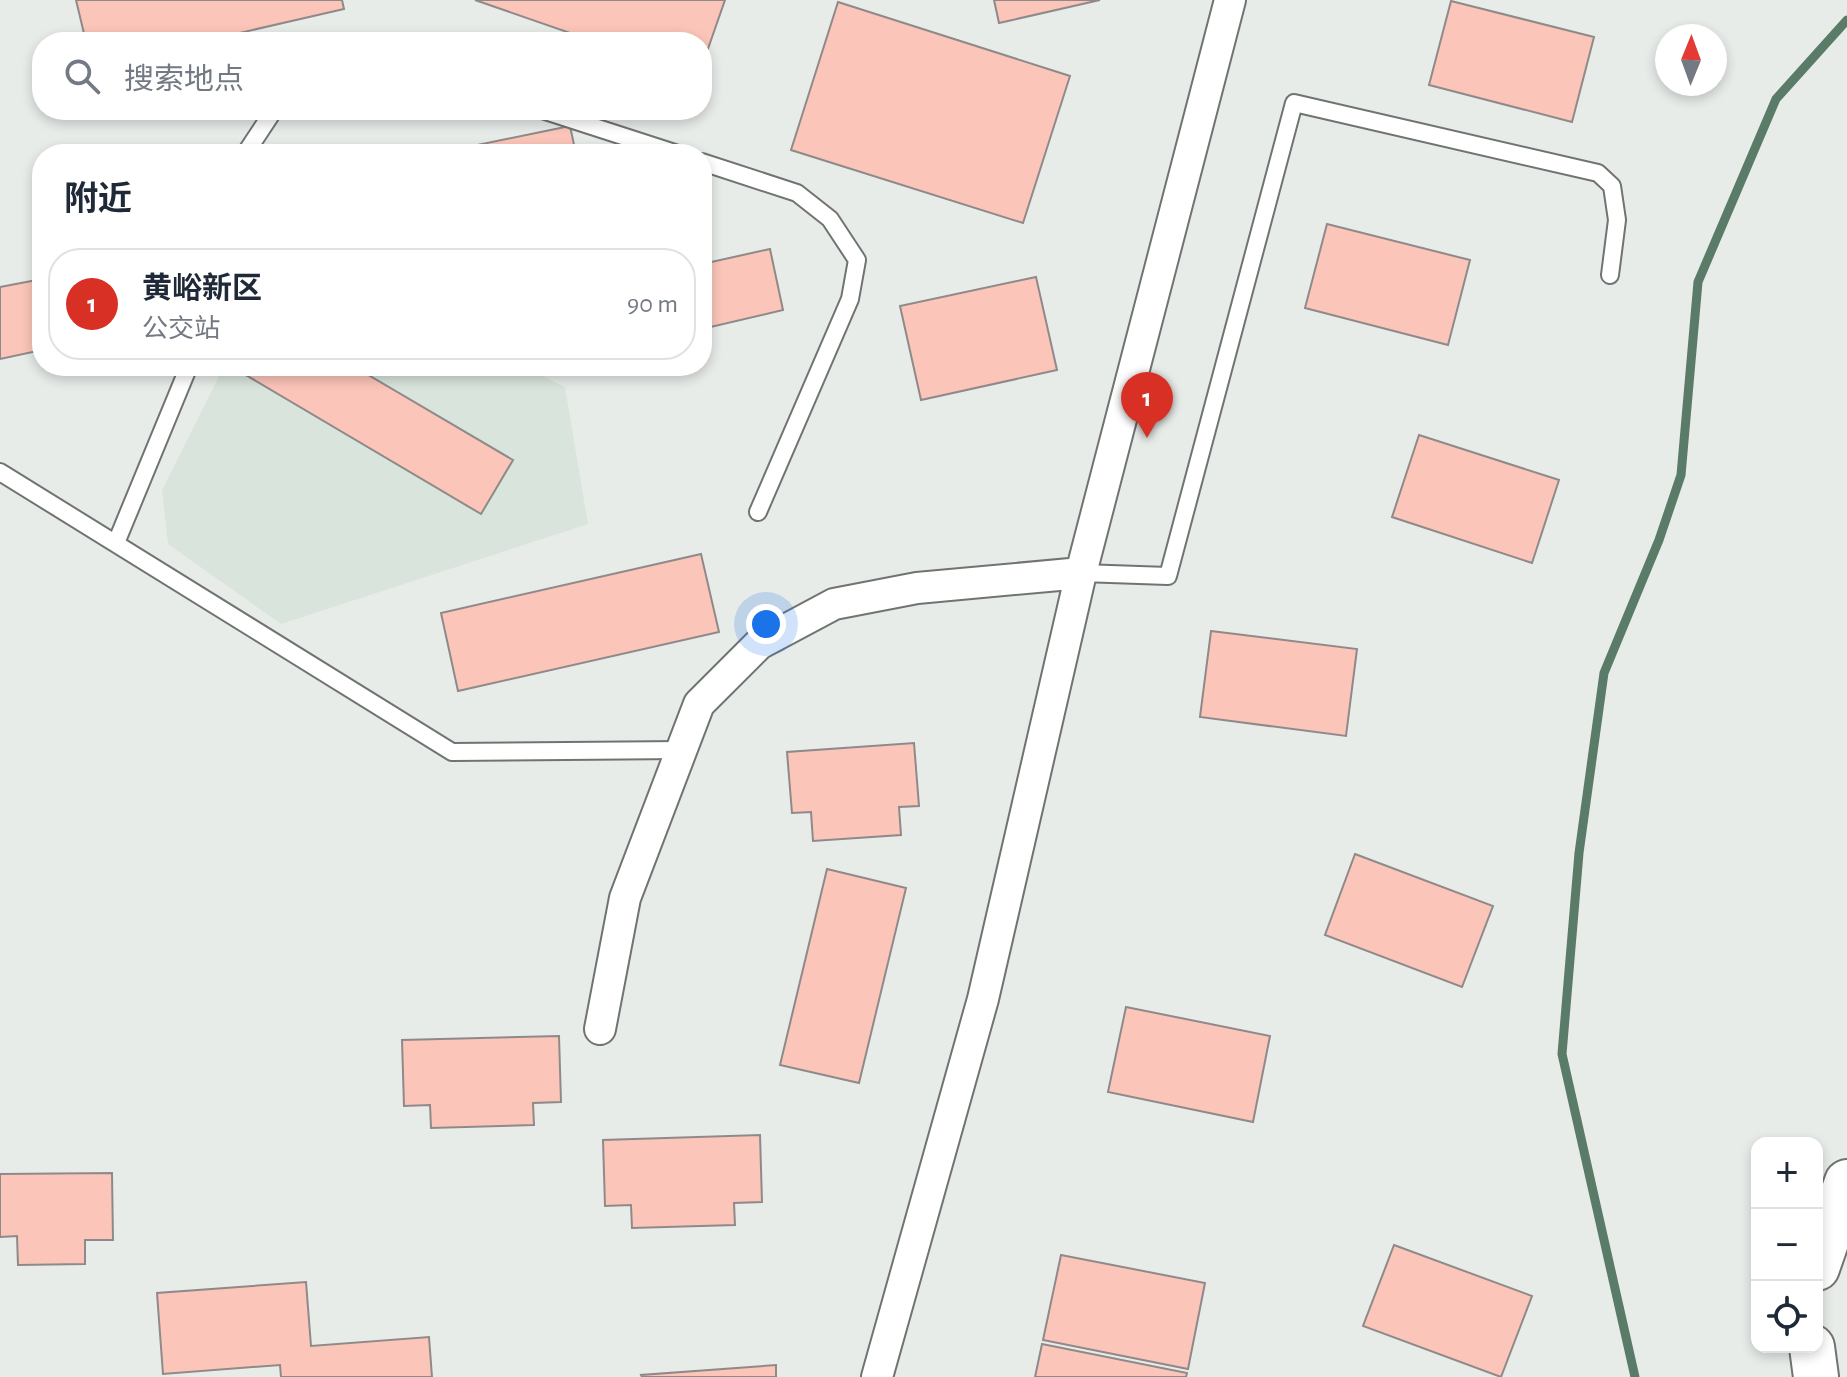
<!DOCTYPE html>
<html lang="zh">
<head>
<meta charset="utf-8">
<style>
  body { margin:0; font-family:"Alegreya Sans","Noto Sans SC",sans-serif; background:#f2f2f3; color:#1f2937 }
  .controls { position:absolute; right:24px; bottom:24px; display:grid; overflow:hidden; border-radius:16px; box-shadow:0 4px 12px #0003 }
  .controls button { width:72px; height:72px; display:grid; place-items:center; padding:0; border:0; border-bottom:2px solid #e0e1e3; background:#fff; color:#1f2937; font:40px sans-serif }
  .compass { position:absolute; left:1655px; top:24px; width:72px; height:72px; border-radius:50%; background:#fff; box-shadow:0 4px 12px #0003; rotate:1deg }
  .you { position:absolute; left:766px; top:624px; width:28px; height:28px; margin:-20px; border:6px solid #fff; border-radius:50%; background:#1a73e8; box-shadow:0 0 0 12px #1a73e833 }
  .badge { display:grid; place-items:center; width:52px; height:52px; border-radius:50%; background:#d93025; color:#fff; font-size:26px; font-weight:700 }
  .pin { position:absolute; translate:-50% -66px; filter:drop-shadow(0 2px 4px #0008) }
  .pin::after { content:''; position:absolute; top:42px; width:28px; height:24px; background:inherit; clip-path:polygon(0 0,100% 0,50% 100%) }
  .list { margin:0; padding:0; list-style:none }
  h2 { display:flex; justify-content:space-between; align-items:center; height:104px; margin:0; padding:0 32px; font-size:34px }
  h2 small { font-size:26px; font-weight:400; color:#747a83 }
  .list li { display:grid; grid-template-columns:52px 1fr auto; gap:24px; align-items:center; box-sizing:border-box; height:112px; margin:0 16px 16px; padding:0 16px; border:2px solid #e0e1e3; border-radius:32px }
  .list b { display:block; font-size:30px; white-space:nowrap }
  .list p { margin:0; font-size:26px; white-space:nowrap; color:#747a83 }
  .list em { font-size:26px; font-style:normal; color:#747a83 }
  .icon { flex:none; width:44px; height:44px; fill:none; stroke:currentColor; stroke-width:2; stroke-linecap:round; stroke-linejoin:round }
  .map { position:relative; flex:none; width:1847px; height:1377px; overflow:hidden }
  .search { position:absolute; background:#fff; box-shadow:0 4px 12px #0003; left:32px; top:32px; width:680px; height:88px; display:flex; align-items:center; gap:20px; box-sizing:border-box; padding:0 28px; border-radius:32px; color:#747a83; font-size:30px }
  .panel { position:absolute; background:#fff; box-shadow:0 4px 12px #0003; left:32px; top:144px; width:680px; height:232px; border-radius:32px }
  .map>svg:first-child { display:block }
  .built { fill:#d8e4dc }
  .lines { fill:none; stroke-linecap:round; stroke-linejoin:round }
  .stream { stroke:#5a7b67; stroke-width:9 }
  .building { fill:#fbc5b9; stroke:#8f8a89; stroke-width:2 }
  .lane-casing { stroke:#707471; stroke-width:20 }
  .street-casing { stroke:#707471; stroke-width:34 }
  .highway-casing { stroke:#707471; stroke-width:48 }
  .lane { stroke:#fff; stroke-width:16 }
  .street { stroke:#fff; stroke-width:30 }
  .highway { stroke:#fff; stroke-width:44 }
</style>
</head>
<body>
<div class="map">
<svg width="1847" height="1377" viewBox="0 0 1847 1377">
  <rect width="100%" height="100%" fill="#e8ece9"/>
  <path class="built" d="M224 366H522L565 387 588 524 281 624 168 544 162 490Z"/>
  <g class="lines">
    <path class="stream" d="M1635 1377 1562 1054 1579 853 1604 673 1659 540 1681 475 1698 282 1776 99 1847 20"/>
  </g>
  <path class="building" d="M76 0H342L344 9 200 42H86Z
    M475 0H725L702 66V42H596Z
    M994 0H1100L999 23Z
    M1451 1 1594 37 1572 122 1429 85Z
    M838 2 1070 76 1023 223 791 150Z
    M570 126 576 154H434Z
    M1327 224 1470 260 1448 345 1305 308Z
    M770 249 783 310 702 329V264Z
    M1036 277 1057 370 921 400 900 306Z
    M42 279V350L0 359V287Z
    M235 366H353L513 460 481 514 234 368Z
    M1419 435 1559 480 1532 563 1392 517Z
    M701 554 719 632 458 691 441 613Z
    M1211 631 1357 649 1346 736 1200 717Z
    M914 743 919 806 899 807 901 835 813 841 811 812 792 813 787 752Z
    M1355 854 1493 906 1462 987 1325 935Z
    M827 869 906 888 859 1083 780 1065Z
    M1126 1007 1270 1036 1253 1122 1108 1092Z
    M559 1036 561 1102 533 1103 534 1125 431 1128 430 1105 404 1106 402 1040Z
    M760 1135 762 1202 734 1203 735 1225 632 1228 631 1205 605 1206 603 1140Z
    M112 1173 113 1240H85V1264L18 1265 17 1236 0 1237V1174Z
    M1394 1245 1532 1296 1501 1377 1363 1326Z
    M1061 1255 1205 1283 1188 1369 1043 1340Z
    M306 1282 311 1346 429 1337 432 1377H281L280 1365 163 1374 157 1293Z
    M1042 1344 1187 1373 1186 1377H1035Z
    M776 1365V1377H642L641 1375Z"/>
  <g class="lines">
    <defs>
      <path id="lane" d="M542 110 678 154
        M245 154 274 110
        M702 162 797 193 830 219 857 260 850 299 758 512
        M0 472 452 752 682 750
        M116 543 189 366
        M1081 573 1168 576 1294 103 1598 173 1612 186 1617 220 1610 275"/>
      <path id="street" d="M600 1029 625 898 699 704 759 644 834 604 917 588 1081 573
        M877 1377 983 999 1081 573 1230 0"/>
      <path id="highway" d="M1817 1268 1847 1182
        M1812 1347 1816 1377"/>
    </defs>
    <use href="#lane" class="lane-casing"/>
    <use href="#street" class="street-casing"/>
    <use href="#highway" class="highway-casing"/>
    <use href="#lane" class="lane"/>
    <use href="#street" class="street"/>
    <use href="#highway" class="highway"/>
  </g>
</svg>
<div class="controls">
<button>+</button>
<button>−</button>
<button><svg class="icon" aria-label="locate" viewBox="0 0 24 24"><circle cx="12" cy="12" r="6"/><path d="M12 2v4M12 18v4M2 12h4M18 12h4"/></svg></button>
</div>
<svg class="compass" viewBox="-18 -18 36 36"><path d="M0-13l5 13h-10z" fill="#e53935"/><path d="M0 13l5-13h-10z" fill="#747a83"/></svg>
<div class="you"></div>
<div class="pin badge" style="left:1147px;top:438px">1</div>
<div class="search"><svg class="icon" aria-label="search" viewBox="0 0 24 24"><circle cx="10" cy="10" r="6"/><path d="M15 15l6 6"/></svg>搜索地点</div>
<section class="panel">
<h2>附近<small></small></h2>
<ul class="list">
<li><span class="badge">1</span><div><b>黄峪新区</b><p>公交站</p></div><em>90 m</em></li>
</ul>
</section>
</div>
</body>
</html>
